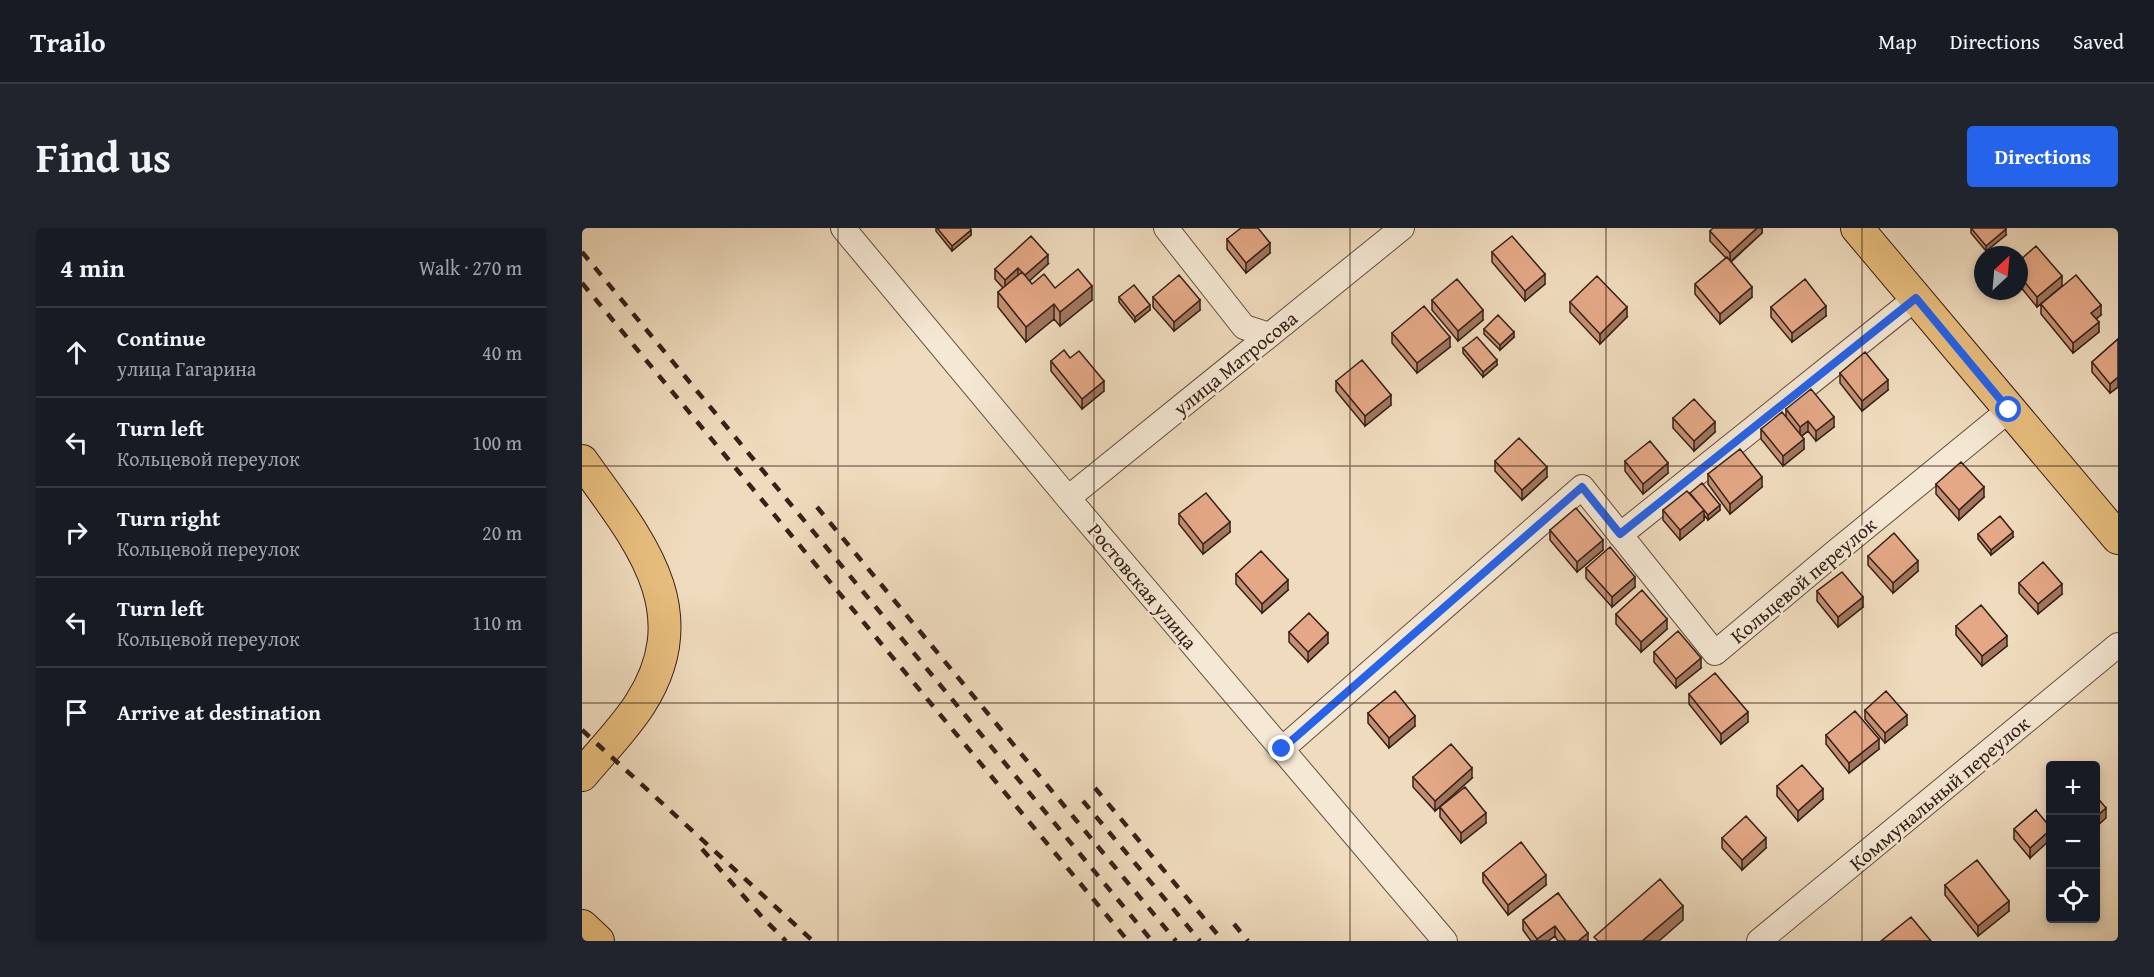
<!DOCTYPE html>
<html lang="en">
<head>
<meta charset="utf-8">
<style>
  body { margin:0; font-family:"Gentium Book Plus",serif; background:#20242c; color:#f1f3f6 }
  .controls { position:absolute; right:18px; bottom:18px; display:grid; overflow:hidden; border-radius:6px; box-shadow:0 3px 9px #0003 }
  .controls button { width:54px; height:54px; display:grid; place-items:center; padding:0; border:0; border-bottom:2px solid #363941; background:#171b24; color:#f1f3f6; font:30px sans-serif }
  .compass { position:absolute; left:1392px; top:18px; width:54px; height:54px; border-radius:50%; background:#171b24; box-shadow:0 3px 9px #0003; rotate:26deg }
  .stop { position:absolute; width:18px; height:18px; margin:-14px; border:4px solid #2563eb; border-radius:50%; background:#fff }
  .stop.end { background:#2563eb; border-color:#fff; box-shadow:0 2px 6px #0008 }
  .list { margin:0; padding:0; list-style:none }
  h2 { display:flex; justify-content:space-between; align-items:center; height:78px; margin:0; padding:0 24px; font-size:26px }
  h2 small { font-size:20px; font-weight:400; color:#9ea1a6 }
  .list li { display:grid; grid-template-columns:39px 1fr auto; gap:18px; align-items:center; box-sizing:border-box; height:90px; padding:0 24px; border-top:2px solid #363941 }
  .list b { display:block; font-size:22px; white-space:nowrap }
  .list p { margin:0; font-size:20px; white-space:nowrap; color:#9ea1a6 }
  .list em { font-size:20px; font-style:normal; color:#9ea1a6 }
  .icon { flex:none; width:33px; height:33px; fill:none; stroke:currentColor; stroke-width:2; stroke-linecap:round; stroke-linejoin:round }
  .map { position:relative; flex:none; width:1536px; height:713px; overflow:hidden; border-radius:6px }
  header { display:flex; align-items:center; gap:36px; box-sizing:border-box; height:84px; padding:0 30px; background:#171b24; border-bottom:2px solid #363941 }
  header strong { font-size:28px }
  nav { display:flex; gap:33px; margin-inline-start:auto; font-size:21px }
  .intro { display:flex; align-items:center; justify-content:space-between; box-sizing:border-box; height:144px; padding:0 36px }
  h1 { margin:0; font-size:42px }
  .button { padding:15px 27px; border-radius:6px; background:#2563eb; color:#fff; font-size:21px; font-weight:700 }
  main { display:flex; gap:36px; padding:0 36px }
  aside { flex:1; background:#171b24; border-radius:6px; box-shadow:0 3px 9px #0003 }
  .map>svg:first-child { display:block }
  .lines { fill:none; stroke-linecap:round; stroke-linejoin:round }
  .minor-casing { stroke:#644f41; stroke-width:26 }
  .major-casing { stroke:#362018; stroke-width:34 }
  .minor { stroke:#f5e8d4; stroke-width:24 }
  .major { stroke:#e8be7e; stroke-width:32 }
  .rail { stroke:#362018; stroke-width:4.5; stroke-dasharray:10 10; stroke-linecap:butt }
  .wall { fill:#c49073; stroke:#362018; stroke-width:1.5 }
  .shaded-wall { fill:#a0765e; stroke:#362018; stroke-width:1.5 }
  .building { fill:#e4a886; stroke:#362018; stroke-width:1.5 }
  .route { stroke:#2563eb; stroke-width:8 }
  .grid { fill:none; stroke:#362018; stroke-width:1.5; stroke-opacity:0.55 }
  .labels { text-anchor:middle; dominant-baseline:central; stroke-width:4.5; stroke-linejoin:round; paint-order:stroke }
  .street-label { font-size:20px; fill:#362018; stroke:#f5e8d4 }
</style>
</head>
<body>
<header>
<strong>Trailo</strong>
<nav><a>Map</a><a>Directions</a><a>Saved</a></nav>
</header>
<div class="intro"><h1>Find us</h1><a class="button">Directions</a></div>
<main>
<aside>
<h2>4 min<small>Walk · 270 m</small></h2>
<ul class="list">
<li><svg class="icon" aria-label="ahead" viewBox="0 0 24 24"><path d="M12 20V5M6 11l6-6 6 6"/></svg><div><b>Continue</b><p>улица Гагарина</p></div><em>40 m</em></li>
<li><svg class="icon" aria-label="left" viewBox="0 0 24 24"><path d="M17 20v-9H6M10 6l-5 5 5 5"/></svg><div><b>Turn left</b><p>Кольцевой переулок</p></div><em>100 m</em></li>
<li><svg class="icon" aria-label="right" viewBox="0 0 24 24"><path d="M7 20v-9h11M14 6l5 5-5 5"/></svg><div><b>Turn right</b><p>Кольцевой переулок</p></div><em>20 m</em></li>
<li><svg class="icon" aria-label="left" viewBox="0 0 24 24"><path d="M17 20v-9H6M10 6l-5 5 5 5"/></svg><div><b>Turn left</b><p>Кольцевой переулок</p></div><em>110 m</em></li>
<li><svg class="icon" aria-label="arrive" viewBox="0 0 24 24"><path d="M6 21V4h12l-3 4 3 4H6"/></svg><div><b>Arrive at destination</b></div></li>
</ul>
</aside>
<div class="map">
<svg width="1536" height="713" viewBox="0 0 1536 713">
  <rect width="100%" height="100%" fill="#efdbbd"/>
  <filter id="stains"><feTurbulence type="fractalNoise" baseFrequency=".00333" numOctaves="4"/><feColorMatrix values="0 0 0 0 .2 0 0 0 0 .09 0 0 0 0 .02 0 0 0 .5 -.17"/></filter>
  <radialGradient id="worn" r=".72"><stop offset=".6" stop-color="#630" stop-opacity="0"/><stop offset="1" stop-color="#630" stop-opacity=".3"/></radialGradient>
  <g class="lines">
    <defs>
      <path id="minor" d="M261 0 486 270 863 713
        M584 0 662 99 687 107
        M486 270 820 0
        M1038 307 1334 70
        M700 521 1000 259 1133 425 1251 326 1427 182
        M1177 713 1536 417"/>
      <path id="major" d="M1275 0 1536 310
        M0 233C54 309 119 381 58 476 42 501 19 524 0 547
        M0 698 16 713"/>
    </defs>
    <use href="#minor" class="minor-casing"/>
    <use href="#major" class="major-casing"/>
    <use href="#minor" class="minor"/>
    <use href="#major" class="major"/>
    <path class="rail" d="M0 24 570 713
      M0 55 546 713
      M235 279 594 713
      M0 502 231 713
      M513 560 641 713
      M501 573 618 713
      M120 621 181 690 204 713
      M652 696 666 713"/>
  </g>
  <path class="wall" d="M354 0H388L389 7 370 23 354 3Z
    M1180 0V5L1149 34 1170 69 1138 96 1113 66V56L1144 30 1128 13V3Z
    M1389 0 1424 7 1404 23 1389 5Z
    M645 11 688 25 664 45 645 21Z
    M910 24 963 56 943 73 910 34Z
    M1437 33 1480 58 1455 79 1437 57Z
    M466 36 447 53 450 56 473 60 510 72 478 98 472 91 444 114 416 79V64L421 60 413 51V41Z
    M537 69 568 82 553 94 537 74Z
    M571 69 618 82 592 103 571 79Z
    M850 72 901 92 876 113 850 82Z
    M988 74 1045 89 1018 116 988 84Z
    M1459 76 1519 87 1514 91 1517 104 1491 125 1459 86Z
    M1189 79 1244 88 1210 114 1189 89Z
    M902 101 932 109 918 122 902 106Z
    M810 105 868 119 835 145 810 115Z
    M1536 111V159L1528 165 1510 144V134Z
    M881 120 915 137 901 149 881 125Z
    M488 130 522 163 500 181 469 143V133Z
    M1258 145 1306 162 1280 183 1258 155Z
    M754 153 809 177 783 198 754 163Z
    M1204 181 1252 199 1234 213 1226 203 1220 208 1222 221 1201 238 1179 211V201L1204 188Z
    M1091 190 1133 204 1112 223 1091 200Z
    M913 233 965 249 940 272 913 243Z
    M1043 233 1086 245 1061 266 1043 243Z
    M1126 246 1180 259 1148 286 1126 256Z
    M1354 256 1402 269 1377 292 1354 266Z
    M1108 265 1138 282 1126 292 1122 287V292L1098 312 1081 292V282L1108 266Z
    M597 286 648 304 621 326 597 296Z
    M968 302 1021 322 995 344 968 312Z
    M1396 306 1431 309 1409 327 1396 311Z
    M1286 328 1336 343 1311 365 1286 337Z
    M1004 340 1053 359 1030 379 1004 350Z
    M654 346 706 362 680 385 654 356Z
    M1437 355 1480 366 1456 386 1437 365Z
    M1235 363 1281 379 1256 399 1235 373Z
    M1034 386 1085 401 1059 424 1034 396Z
    M1374 398 1425 418 1400 438 1374 407Z
    M707 404 746 415 726 434 707 414Z
    M1072 424 1119 440 1094 460 1072 434Z
    M1107 466 1166 494 1139 516 1107 476Z
    M1283 482 1325 497 1303 515 1283 491Z
    M786 485 833 498 807 520 786 495Z
    M1244 507 1297 521 1267 545 1244 516Z
    M831 549 890 550 853 583 831 559Z
    M1195 558 1241 571 1216 593 1195 568Z
    M858 579 904 595 879 615 858 589Z
    M1454 582 1448 630 1432 611V601Z
    M1140 610 1184 620 1160 642 1140 620Z
    M901 645 964 657 926 687 901 654Z
    M1363 657 1427 683 1396 708 1363 667Z
    M976 665 1006 713H976L973 708 966 713H949L941 702V692Z"/>
  <path class="shaded-wall" d="M1175 0H1180V5L1148 34V25Z
    M1424 1V7L1404 23V18Z
    M389 2V7L370 23V18Z
    M688 15V25L664 45V35Z
    M466 27V36L443 57V47Z
    M436 40V50L423 62V52Z
    M963 46V56L943 73V63Z
    M1480 48V58L1455 79V69Z
    M510 58V72L478 98V84Z
    M1170 59V69L1138 96V86Z
    M618 72V82L592 103V94Z
    M472 76V91L444 114V99Z
    M568 77V82L553 94V89Z
    M1519 77V87L1509 95V85Z
    M1244 78V88L1210 114V105Z
    M1045 79V89L1018 116V106Z
    M901 82V92L876 113V103Z
    M1517 94V104L1491 125V115Z
    M932 104V109L918 122V117Z
    M868 109V119L835 145V135Z
    M915 132V137L901 149V144Z
    M1536 149V159L1528 165V156Z
    M1306 152V162L1280 183V173Z
    M522 153V163L500 181V171Z
    M809 167V177L783 198V188Z
    M1252 189V199L1234 213V203Z
    M1226 193V203L1218 209V199Z
    M1133 194V204L1112 223V213Z
    M1222 211V221L1201 238V228Z
    M1086 235V245L1061 266V256Z
    M965 239V249L940 272V262Z
    M1180 249V259L1148 286V276Z
    M1402 259V269L1377 292V282Z
    M1138 277V282L1126 292V287Z
    M1122 282V292L1098 312V302Z
    M648 294V304L621 326V316Z
    M1431 304V309L1409 327V322Z
    M1021 312V322L995 344V334Z
    M1336 333V343L1311 365V355Z
    M1053 349V359L1030 379V369Z
    M706 352V362L680 385V376Z
    M1480 356V366L1456 386V376Z
    M1281 369V379L1256 399V389Z
    M1085 391V401L1059 424V414Z
    M746 405V415L726 434V424Z
    M1425 408V418L1400 438V428Z
    M1119 430V440L1094 460V451Z
    M1166 484V494L1139 516V506Z
    M1325 487V497L1303 515V505Z
    M833 488V498L807 520V510Z
    M1297 511V521L1267 545V535Z
    M890 540V550L853 583V573Z
    M1241 561V571L1216 593V583Z
    M1524 580V590L1514 599V589Z
    M904 585V595L879 615V605Z
    M1468 602V612L1448 630V620Z
    M1184 610V620L1160 642V632Z
    M964 647V657L926 687V677Z
    M1427 673V683L1396 708V698Z
    M1101 678V692L1077 713H1060Z
    M973 698V708L966 713H955V711Z
    M1006 705V713H996Z"/>
  <path class="building" d="M355 0H388L389 2 370 18Z
    M659 0H676L688 15 664 35 645 11Z
    M1131 0H1175L1148 25 1128 3Z
    M1389 0H1423L1424 1 1404 18Z
    M449 8 466 27 443 47 436 40 423 52 413 41Z
    M930 8 963 46 943 63 910 24Z
    M1454 18 1480 48 1455 69 1437 47V33Z
    M1145 29 1170 59 1138 86 1113 56Z
    M496 41 510 58 478 84 472 76 444 99 416 64 440 44 450 56 462 46 473 60Z
    M597 47 618 72 592 94 571 69Z
    M1494 47 1519 77 1509 85 1517 94 1491 115 1459 76Z
    M1015 48 1045 79 1018 106 988 74Z
    M875 51 901 82 876 103 850 72Z
    M1223 51 1244 78 1210 105 1189 79Z
    M552 57 568 77 553 89 537 69Z
    M842 78 868 109 835 135 810 105Z
    M916 87 932 104 918 117 902 101Z
    M895 109 915 132 901 144 881 120Z
    M1536 111V149L1528 156 1510 134Z
    M482 122 488 130 497 123 522 153 500 171 469 133Z
    M1283 124 1306 152 1280 173 1258 145Z
    M780 132 809 167 783 188 754 153Z
    M1229 161 1252 189 1234 203 1226 193 1218 199 1204 181Z
    M1112 171 1133 194 1112 213 1091 190Z
    M1200 184 1222 211 1201 228 1179 201Z
    M937 210 965 239 940 262 913 233Z
    M1068 213 1086 235 1061 256 1043 233Z
    M1158 221 1180 249 1148 276 1126 246Z
    M1379 234 1402 259 1377 282 1354 256Z
    M1120 255 1138 277 1126 287 1108 265Z
    M1105 263 1122 282 1098 302 1081 282Z
    M624 265 648 294 621 316 597 286Z
    M994 280 1021 312 995 334 968 302Z
    M1418 288 1431 304 1409 322 1396 306Z
    M1312 305 1336 333 1311 355 1286 328Z
    M1028 319 1053 349 1030 369 1004 340Z
    M679 323 706 352 680 376 654 346Z
    M1461 334 1480 356 1456 376 1437 355Z
    M1260 344 1281 369 1256 389 1235 363Z
    M1060 362 1085 391 1059 414 1034 386Z
    M1399 377 1425 408 1400 428 1374 398Z
    M727 385 746 405 726 424 707 404Z
    M1096 403 1119 430 1094 451 1072 424Z
    M1133 445 1166 484 1139 506 1107 466Z
    M813 463 833 488 807 510 786 485Z
    M1304 463 1325 487 1303 505 1283 482Z
    M1273 483 1297 511 1267 535 1244 507Z
    M869 516 890 540 853 573 831 549Z
    M1220 537 1241 561 1216 583 1195 558Z
    M883 559 904 585 879 605 858 579Z
    M1514 568 1524 580 1514 589Z
    M1454 582 1468 599V602L1448 620 1432 601Z
    M1164 588 1184 610 1160 632 1140 610Z
    M939 614 964 647 926 677 901 645Z
    M1395 632 1427 673 1396 698 1363 657Z
    M1078 651 1101 678 1060 713H1016L1012 709Z
    M976 665 1006 705 996 713H984L973 698 955 711 941 692Z
    M1329 689 1349 713H1299Z"/>
  <g class="lines">
    <path class="route" d="M700 521 1000 259 1038 306 1334 70 1427 182"/>
  </g>
  <path class="grid" d="M256 0V713M512 0V713M768 0V713M1024 0V713M1280 0V713M0 238H1536M0 475H1536"/>
  <g class="labels">
    <g class="street-label">
      <text transform="translate(653 135) rotate(-39)">улица Матросова</text>
      <text transform="translate(1221 352) rotate(-40)">Кольцевой переулок</text>
      <text transform="translate(561 358) rotate(50)">Ростовская улица</text>
      <text transform="translate(1357 565) rotate(-40)">Коммунальный переулок</text>
    </g>
  </g>
  <rect width="100%" height="100%" filter="url(#stains)"/>
  <rect width="100%" height="100%" fill="url(#worn)"/>
</svg>
<div class="controls">
<button>+</button>
<button>−</button>
<button><svg class="icon" aria-label="locate" viewBox="0 0 24 24"><circle cx="12" cy="12" r="6"/><path d="M12 2v4M12 18v4M2 12h4M18 12h4"/></svg></button>
</div>
<svg class="compass" viewBox="-18 -18 36 36"><path d="M0-13l5 13h-10z" fill="#e53935"/><path d="M0 13l5-13h-10z" fill="#9ea1a6"/></svg>
<div class="stop" style="left:1427px;top:182px"></div>
<div class="stop end" style="left:700px;top:521px"></div>
</div>
</main>
</body>
</html>
